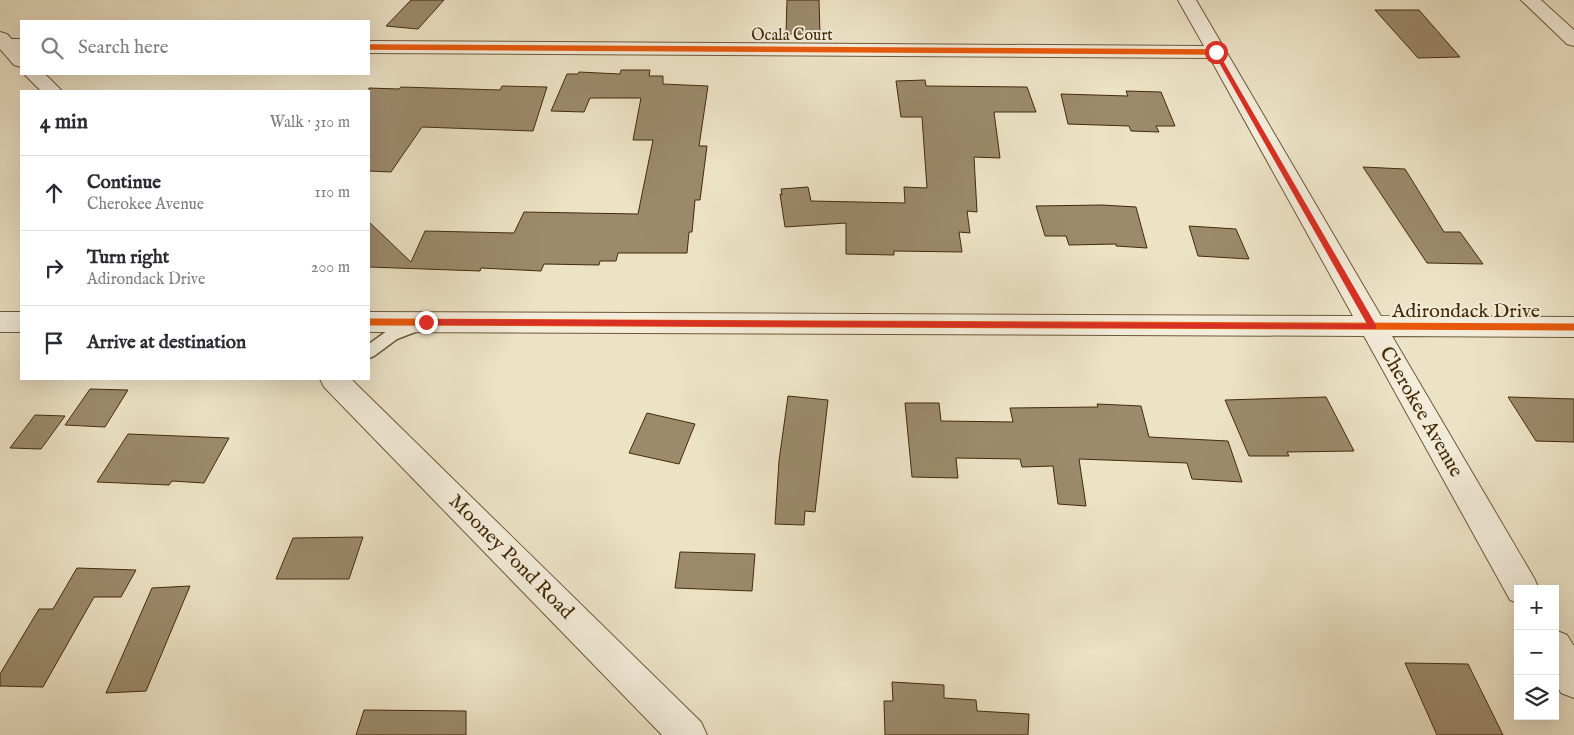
<!DOCTYPE html>
<html lang="en">
<head>
<meta charset="utf-8">
<style>
  body { margin:0; font-family:"IM FELL English",serif; background:#f7f7f7; color:#2b2b33 }
  .controls { position:absolute; right:15px; bottom:15px; display:grid; overflow:hidden; border-radius:0px; box-shadow:0 5px 20px #0002 }
  .controls button { width:45px; height:45px; display:grid; place-items:center; padding:0; border:0; border-bottom:1px solid #e1e1e2; background:#fff; color:#2b2b33; font:25px sans-serif }
  .stop { position:absolute; width:15px; height:15px; margin:-11px; border:4px solid #d93025; border-radius:50%; background:#fff }
  .stop.end { background:#d93025; border-color:#fff; box-shadow:0 1px 5px #0008 }
  .list { margin:0; padding:0; list-style:none }
  h2 { display:flex; justify-content:space-between; align-items:center; height:65px; margin:0; padding:0 20px; font-size:21px }
  h2 small { font-size:16px; font-weight:400; color:#7c7c81 }
  .list li { display:grid; grid-template-columns:32px 1fr auto; gap:15px; align-items:center; box-sizing:border-box; height:75px; padding:0 20px; border-top:1px solid #e1e1e2 }
  .list b { display:block; font-size:19px; white-space:nowrap }
  .list p { margin:0; font-size:16px; white-space:nowrap; color:#7c7c81 }
  .list em { font-size:16px; font-style:normal; color:#7c7c81 }
  .icon { flex:none; width:28px; height:28px; fill:none; stroke:currentColor; stroke-width:2; stroke-linecap:round; stroke-linejoin:round }
  .map { position:relative; flex:none; width:1574px; height:735px; overflow:hidden }
  .search { position:absolute; background:#fff; box-shadow:0 5px 20px #0002; left:20px; top:20px; width:350px; height:55px; display:flex; align-items:center; gap:12px; box-sizing:border-box; padding:0 18px; border-radius:0px; color:#7c7c81; font-size:19px }
  .panel { position:absolute; background:#fff; box-shadow:0 5px 20px #0002; left:20px; top:90px; width:350px; height:290px; border-radius:0px }
  .map>svg:first-child { display:block }
  .building { fill:#9b8a6b; stroke:#442b08 }
  .lines { fill:none; stroke-linecap:round; stroke-linejoin:round }
  .service-casing { stroke:#6e5938; stroke-width:3 }
  .minor-casing { stroke:#6e5938; stroke-width:2 }
  .tertiary-casing { stroke:#6e5938; stroke-width:2 }
  .service { fill:#f3ecda; fill-rule:evenodd }
  .minor { fill:#f3ecda; fill-rule:evenodd }
  .tertiary { fill:#f3ecda; fill-rule:evenodd }
  .cycleway-far1-casing { stroke:#f3ecda; stroke-width:8 }
  .cycleway-casing { stroke:#f3ecda; stroke-width:10 }
  .cycleway-far1 { stroke:#e8590c; stroke-width:5.5 }
  .cycleway { stroke:#e8590c; stroke-width:7 }
  .route { fill:#d93025 }
  .labels { text-anchor:middle; dominant-baseline:central; stroke-width:4; stroke-linejoin:round; paint-order:stroke }
  .far-street-label { font-size:16px; fill:#442b08; stroke:#f3ecda }
  .street-label { font-size:20px; fill:#442b08; stroke:#f3ecda }
</style>
</head>
<body>
<div class="map">
<svg width="1574" height="735" viewBox="0 0 1574 735">
  <rect width="100%" height="100%" fill="#ece2c6"/>
  <filter id="stains"><feTurbulence type="fractalNoise" baseFrequency=".004" numOctaves="4"/><feColorMatrix values="0 0 0 0 .2 0 0 0 0 .09 0 0 0 0 .02 0 0 0 .5 -.17"/></filter>
  <radialGradient id="worn" r=".72"><stop offset=".6" stop-color="#630" stop-opacity="0"/><stop offset="1" stop-color="#630" stop-opacity=".3"/></radialGradient>
  <path class="building" d="M411 0H444L418 29 386 26Z
    M787 0H819L820 34H786Z
    M1375 10H1419L1460 57 1418 58Z
    M621 70H650L649 76H663V84L708 86 699 146H707L700 200H695L692 232H689L687 253H618L616 261H600L599 265 544 264 541 271 481 268 480 271 369 267V222L411 262 425 231 514 233 524 212 638 214 653 140H633L641 98H590L584 112 551 111 567 74H578L579 72 620 74Z
    M925 80 926 86 1027 87 1036 112H994L1000 158 974 157 977 212 967 211 970 233 959 232 962 252 894 251V255L846 254V223L785 227 780 194 782 195 781 189 808 187 811 201 905 203 904 187 927 188 922 117H901L896 81Z
    M502 86 547 87 533 131 422 127 391 172 369 171V88L399 89 401 87 500 90Z
    M1126 91 1161 92 1175 126H1156L1159 132 1131 131 1129 126 1068 124 1061 94 1128 96Z
    M1363 167 1405 169 1444 232H1460L1483 264 1427 263Z
    M1102 205 1136 207 1147 248 1116 246V244L1069 245 1066 236H1045L1036 206Z
    M1189 226 1236 229 1249 259 1198 256Z
    M90 389 128 390 105 427 65 425Z
    M788 396 828 400 815 512 805 511 804 525 775 524 779 461Z
    M1326 397 1354 451 1287 452 1289 456H1249L1225 400Z
    M1508 397 1574 399V442L1536 441Z
    M905 403H939L941 421 1013 422 1010 408 1098 407 1097 404 1141 406 1149 437 1228 441 1242 482 1192 479 1187 463 1079 459 1086 506 1058 504 1053 466 1022 467 1020 459 956 458 958 478 912 477Z
    M647 413 695 424 679 464 629 453Z
    M35 415 65 416 41 449 10 448Z
    M128 434 229 438 204 483 172 481 169 485 97 482Z
    M363 537 349 579H276L293 538Z
    M680 552 755 554 752 591 675 588Z
    M77 568 136 570 121 597H94L43 687 0 686V674L39 609H53Z
    M190 586 146 691 106 693 152 588Z
    M1405 663 1468 664 1503 735H1437Z
    M892 682 944 685V698L976 700 977 711 1029 714 1028 735H885L884 701H893Z
    M364 710 466 711V735H356Z"/>
  <g class="lines">
    <defs>
      <path id="service" d="M418 320 423 321 425 325 423 329 397 339 374 356 369 358V344L387 331Z"/>
      <path id="minor" d="M1178 0H1196L1381 316 1574 317V337L1392 336 1534 578 1539 589H1518V603L1510 600 1364 336 369 332V312L1353 316 1210 58 369 53V41L1204 46Z
        M1521 0H1541L1574 30V46L1567 44Z
        M6 39H21V51L0 49V41Z
        M0 312H21V332H0Z
        M1555 630 1567 635 1574 646V698L1561 693 1555 682Z"/>
      <path id="tertiary" d="M0 32 7 34 21 50V67L14 65 0 49Z
        M24 74H45L62 91H41Z
        M320 379H351L701 722 707 735H662L324 387Z"/>
    </defs>
    <use href="#service" class="service-casing"/>
    <use href="#minor" class="minor-casing"/>
    <use href="#tertiary" class="tertiary-casing"/>
    <use href="#service" class="service"/>
    <use href="#minor" class="minor"/>
    <use href="#tertiary" class="tertiary"/>
    <defs>
      <path id="cycleway-far1" d="M369 47 1215 52"/>
      <path id="cycleway" d="M369 322 1574 327"/>
    </defs>
    <use href="#cycleway-far1" class="cycleway-far1-casing"/>
    <use href="#cycleway" class="cycleway-casing"/>
    <use href="#cycleway-far1" class="cycleway-far1"/>
    <use href="#cycleway" class="cycleway"/>
  </g>
  <path class="route" d="M1216 50 1218 52 1376 325V329L426 325 422 322 426 319 1367 324 1213 52Z"/>
  <g class="labels">
    <g class="far-street-label">
      <text x="792" y="36">Ocala Court</text>
    </g>
    <g class="street-label">
      <text x="1466" y="311">Adirondack Drive</text>
      <text transform="translate(1421 412) rotate(60)">Cherokee Avenue</text>
      <text transform="translate(511 557) rotate(45)">Mooney Pond Road</text>
    </g>
  </g>
  <rect width="100%" height="100%" filter="url(#stains)"/>
  <rect width="100%" height="100%" fill="url(#worn)"/>
</svg>
<div class="controls">
<button>+</button>
<button>−</button>
<button><svg class="icon" aria-label="layers" viewBox="0 0 24 24"><path d="M12 4l9 5-9 5-9-5zM3 14l9 5 9-5"/></svg></button>
</div>
<div class="stop" style="left:1216px;top:52px"></div>
<div class="stop end" style="left:426px;top:322px"></div>
<div class="search"><svg class="icon" aria-label="search" viewBox="0 0 24 24"><circle cx="10" cy="10" r="6"/><path d="M15 15l6 6"/></svg>Search here</div>
<section class="panel">
<h2>4 min<small>Walk · 310 m</small></h2>
<ul class="list">
<li><svg class="icon" aria-label="ahead" viewBox="0 0 24 24"><path d="M12 20V5M6 11l6-6 6 6"/></svg><div><b>Continue</b><p>Cherokee Avenue</p></div><em>110 m</em></li>
<li><svg class="icon" aria-label="right" viewBox="0 0 24 24"><path d="M7 20v-9h11M14 6l5 5-5 5"/></svg><div><b>Turn right</b><p>Adirondack Drive</p></div><em>200 m</em></li>
<li><svg class="icon" aria-label="arrive" viewBox="0 0 24 24"><path d="M6 21V4h12l-3 4 3 4H6"/></svg><div><b>Arrive at destination</b></div></li>
</ul>
</section>
</div>
</body>
</html>
